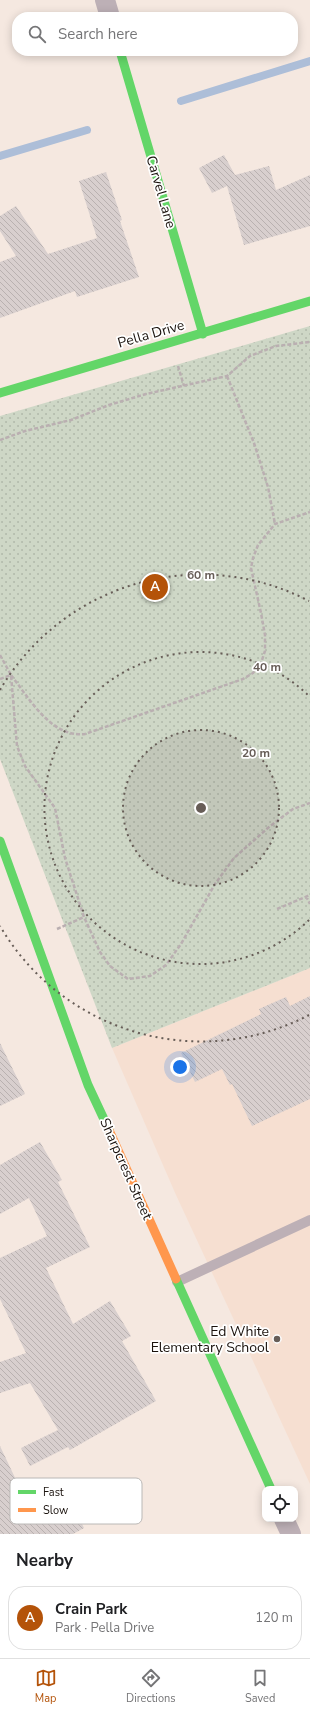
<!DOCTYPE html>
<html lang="en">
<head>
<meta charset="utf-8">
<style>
  body { margin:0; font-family:"Nunito Sans",sans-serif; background:#f2f2f2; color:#202124 }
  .controls { position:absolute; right:12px; bottom:12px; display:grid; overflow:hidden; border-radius:8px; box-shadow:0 2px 10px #0003 }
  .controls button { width:36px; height:36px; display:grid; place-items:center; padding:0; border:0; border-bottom:1px solid #e0e0e0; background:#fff; color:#202124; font:20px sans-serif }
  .you { position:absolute; left:180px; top:1067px; width:14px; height:14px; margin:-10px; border:3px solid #fff; border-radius:50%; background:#1a73e8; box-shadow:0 0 0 6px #1a73e833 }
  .badge { display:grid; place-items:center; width:26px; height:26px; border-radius:50%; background:#b45309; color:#fff; font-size:13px; font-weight:700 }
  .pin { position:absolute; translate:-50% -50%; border:2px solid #fff; box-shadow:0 1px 4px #0006 }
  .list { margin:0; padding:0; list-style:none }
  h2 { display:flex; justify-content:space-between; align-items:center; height:52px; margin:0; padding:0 16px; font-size:17px }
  h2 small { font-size:13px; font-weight:400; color:#757577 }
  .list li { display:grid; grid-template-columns:26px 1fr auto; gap:12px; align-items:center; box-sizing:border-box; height:64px; margin:0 8px 8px; padding:0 8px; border:1px solid #e0e0e0; border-radius:16px }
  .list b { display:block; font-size:15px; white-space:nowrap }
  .list p { margin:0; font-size:13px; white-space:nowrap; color:#757577 }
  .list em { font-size:13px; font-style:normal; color:#757577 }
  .icon { flex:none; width:22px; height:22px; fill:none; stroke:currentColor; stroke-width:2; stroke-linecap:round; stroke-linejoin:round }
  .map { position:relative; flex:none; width:310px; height:1534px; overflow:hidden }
  .search { position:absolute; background:#fff; box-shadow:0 2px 10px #0003; left:12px; right:12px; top:12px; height:44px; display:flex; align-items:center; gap:10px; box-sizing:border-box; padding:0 14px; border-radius:16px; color:#757577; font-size:15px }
  .sheet { height:124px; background:#fff }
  nav { display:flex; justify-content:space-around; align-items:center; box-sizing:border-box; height:56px; border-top:1px solid #e0e0e0; background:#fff; font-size:11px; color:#757577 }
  nav a { display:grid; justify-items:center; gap:2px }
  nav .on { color:#b45309 }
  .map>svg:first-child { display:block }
  .built { fill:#f6dfd1 }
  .park { fill:url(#park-dots) }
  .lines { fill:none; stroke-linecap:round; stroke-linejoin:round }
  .stream { stroke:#adbed8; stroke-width:8 }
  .building { fill:url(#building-back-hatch) }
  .path { stroke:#baafb1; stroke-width:2.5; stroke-dasharray:4 2; stroke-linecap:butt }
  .lane { stroke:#bdb0b6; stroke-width:10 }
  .street { stroke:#bdb0b6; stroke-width:20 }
  .fast { stroke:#63d668; stroke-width:9 }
  .slow { stroke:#ff974d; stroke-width:9 }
  .ring { fill:none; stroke:#675d57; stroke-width:2; stroke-dasharray:2 4 }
  .poi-dot { fill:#675d57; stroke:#fff; stroke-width:1.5 }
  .labels { text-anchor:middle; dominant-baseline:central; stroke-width:3.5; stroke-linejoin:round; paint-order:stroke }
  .street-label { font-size:14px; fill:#1a120d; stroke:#fff }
  .poi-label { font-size:14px; fill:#1a120d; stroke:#fff; text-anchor:end }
  .key { fill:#fff; stroke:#bab8b6; stroke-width:1 }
  .key-label { font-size:11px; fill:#1a120d }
  .centre { fill:#675d57; stroke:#fff; stroke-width:2 }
  .ring-label { font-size:12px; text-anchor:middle; font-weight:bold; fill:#675d57; stroke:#fff; stroke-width:3.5; stroke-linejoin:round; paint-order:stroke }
</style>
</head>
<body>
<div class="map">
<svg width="310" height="1534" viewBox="0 0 310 1534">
  <defs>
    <pattern id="park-dots" width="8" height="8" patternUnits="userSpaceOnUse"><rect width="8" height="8" fill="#ced7c6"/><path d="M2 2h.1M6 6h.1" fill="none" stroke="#b0b8a9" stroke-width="1.8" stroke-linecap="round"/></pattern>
    <pattern id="building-back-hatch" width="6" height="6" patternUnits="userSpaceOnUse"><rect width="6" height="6" fill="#d8cfce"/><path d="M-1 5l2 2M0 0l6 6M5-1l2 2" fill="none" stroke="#b9b1b0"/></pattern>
  </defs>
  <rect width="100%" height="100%" fill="#f5e8e0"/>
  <path class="built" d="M310 968V1484L176 1195 112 1048Z"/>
  <path class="park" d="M310 326V968L112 1048 0 759V416Z"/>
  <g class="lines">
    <path class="stream" d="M181 101 310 61
      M0 156 87 130"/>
  </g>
  <path class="building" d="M224 155 235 175 269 166 276 190 310 175V226L244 245 227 186 212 193 199 168Z
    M106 172 122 220 120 221 139 277 77 297 75 291 0 318V262L16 256 0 231V216L16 206 48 254 97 238 79 181Z
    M310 996V1099L252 1126 232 1084 230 1085 222 1069 195 1082 181 1053 261 1014 259 1009 286 997 290 1006Z
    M0 1043 25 1094 0 1106Z
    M40 1142 62 1180 58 1182 90 1247 46 1268 73 1324 110 1301 131 1336 122 1341 156 1401 70 1450 68 1447 30 1466 21 1448 58 1430 30 1383 0 1393V1362L26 1353 0 1299V1258L47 1236 29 1198 0 1214V1165Z
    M0 1446 35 1520 71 1501 84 1528 73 1534H0Z"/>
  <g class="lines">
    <path class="path" d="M178 366 184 386
      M227 376 254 443 268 487 275 524
      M0 440 25 431 71 420 109 405 146 394 227 376 250 356 276 346 310 342
      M0 655 11 675 17 746 25 766 55 808 65 858 84 917 100 952 110 966 128 979 150 976 166 965 181 944 215 884 234 858 269 827 293 809 310 803
      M0 679 11 675C29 698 51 738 85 734L243 679 253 673 261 663 265 651V635L261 613 251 568 253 558 258 545 275 524 310 512
      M306 896 310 904
      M277 909 310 895
      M57 929 84 917"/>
    <path class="lane" d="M177 1282 310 1220"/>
    <path class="street" d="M105 0 110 17
      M284 1519 291 1534"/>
    <path class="fast" d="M120 51 203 334
      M0 393 310 301
      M0 841 88 1085 109 1130
      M176 1279 271 1489"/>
    <path class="slow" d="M109 1130 176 1279"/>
  </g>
  <circle cx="201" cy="808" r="78" fill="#675d57" fill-opacity=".12"/>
  <g class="ring">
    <circle cx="201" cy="808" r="78"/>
    <path d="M309 920A156 156 0 1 1 309 696"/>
    <path d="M309 1015A233 233 0 0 1 0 926M0 690A233 233 0 0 1 309 601"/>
  </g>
  <circle class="poi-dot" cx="277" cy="1339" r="4"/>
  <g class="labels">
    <g class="street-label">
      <text transform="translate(161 192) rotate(74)">Carvel Lane</text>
      <text transform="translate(151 334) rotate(-16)">Pella Drive</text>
      <text transform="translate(126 1169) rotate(66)">Sharpcrest Street</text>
    </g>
    <g class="poi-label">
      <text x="269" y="1331">Ed White<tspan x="269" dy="16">Elementary School</tspan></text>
    </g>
  </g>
  <rect x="10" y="1478" width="132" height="46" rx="6" class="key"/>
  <rect x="18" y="1490" width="18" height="4" fill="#63d668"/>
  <rect x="18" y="1508" width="18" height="4" fill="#ff974d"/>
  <g class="key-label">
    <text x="43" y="1496">Fast</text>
    <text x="43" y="1514">Slow</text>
  </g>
  <circle cx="201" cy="808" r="6" class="centre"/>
  <g class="ring-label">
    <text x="201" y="579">60 m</text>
    <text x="267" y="671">40 m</text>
    <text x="256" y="757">20 m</text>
  </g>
</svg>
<div class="controls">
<button><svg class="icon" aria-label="locate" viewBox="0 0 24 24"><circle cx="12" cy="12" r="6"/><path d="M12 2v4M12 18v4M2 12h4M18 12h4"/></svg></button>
</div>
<div class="you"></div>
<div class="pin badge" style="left:155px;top:587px">A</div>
<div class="search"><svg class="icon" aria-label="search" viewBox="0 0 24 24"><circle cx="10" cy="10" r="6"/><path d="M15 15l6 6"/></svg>Search here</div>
</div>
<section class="sheet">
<h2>Nearby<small></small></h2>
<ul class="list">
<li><span class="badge">A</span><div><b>Crain Park</b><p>Park · Pella Drive</p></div><em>120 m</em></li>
</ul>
</section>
<nav>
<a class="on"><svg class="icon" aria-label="map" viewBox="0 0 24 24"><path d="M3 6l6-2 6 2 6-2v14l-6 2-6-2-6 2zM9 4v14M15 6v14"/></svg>Map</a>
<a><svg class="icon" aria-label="directions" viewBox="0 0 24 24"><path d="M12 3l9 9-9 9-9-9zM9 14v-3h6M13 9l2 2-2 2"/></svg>Directions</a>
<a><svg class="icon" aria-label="saved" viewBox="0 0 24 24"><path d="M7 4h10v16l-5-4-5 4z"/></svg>Saved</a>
</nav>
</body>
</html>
